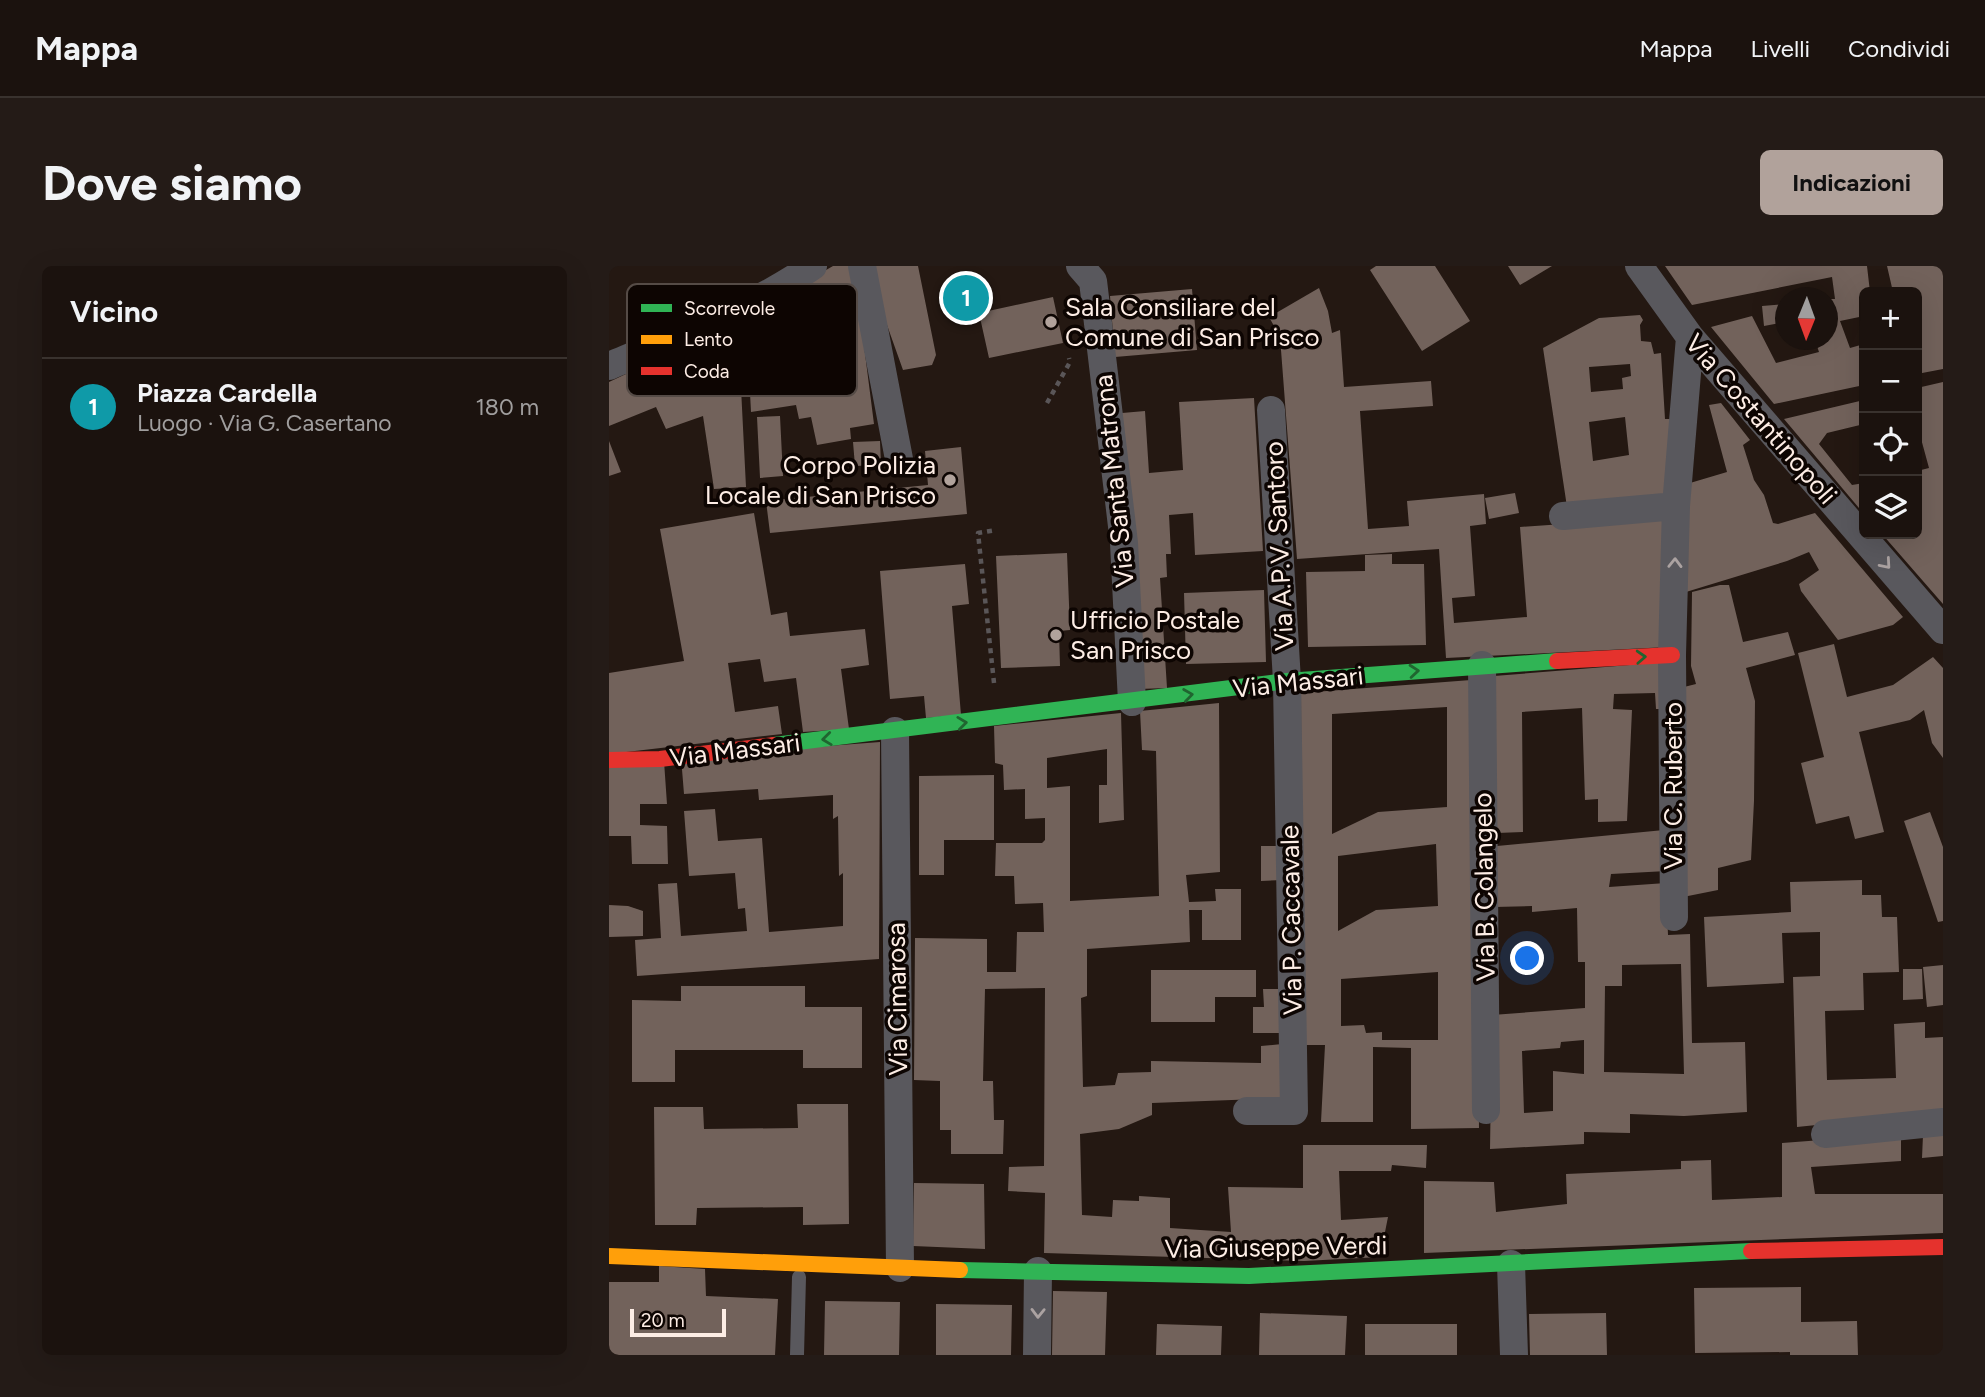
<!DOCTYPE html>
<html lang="it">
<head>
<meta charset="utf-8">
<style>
  body { margin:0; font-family:Figtree,sans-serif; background:#241b17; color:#f1f3f6 }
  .controls { position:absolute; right:21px; top:21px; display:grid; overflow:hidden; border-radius:10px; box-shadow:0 7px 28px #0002 }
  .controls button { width:63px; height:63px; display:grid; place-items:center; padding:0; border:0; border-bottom:2px solid #39322e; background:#1b120e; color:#f1f3f6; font:35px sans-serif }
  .compass { position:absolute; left:1166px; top:21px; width:63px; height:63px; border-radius:50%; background:#1b120e; box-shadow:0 7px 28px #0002; rotate:181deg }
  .scale { position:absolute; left:21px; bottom:18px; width:96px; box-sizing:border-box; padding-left:7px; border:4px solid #fdede5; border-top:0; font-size:19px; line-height:24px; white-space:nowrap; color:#fdede5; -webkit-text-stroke:5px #0d0502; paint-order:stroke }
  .you { position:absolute; left:919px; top:693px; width:24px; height:24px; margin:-18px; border:5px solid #fff; border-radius:50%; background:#1a73e8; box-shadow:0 0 0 10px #1a73e833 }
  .badge { display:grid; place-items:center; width:46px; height:46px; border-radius:50%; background:#b1a29b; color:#fff; font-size:23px; font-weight:700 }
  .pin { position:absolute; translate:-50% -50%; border:4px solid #fff; box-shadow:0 2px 7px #0006 }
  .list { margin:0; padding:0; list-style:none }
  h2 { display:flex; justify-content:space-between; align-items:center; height:91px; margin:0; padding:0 28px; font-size:30px }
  h2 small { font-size:23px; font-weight:400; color:#a09e9e }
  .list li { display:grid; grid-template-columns:46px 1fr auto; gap:21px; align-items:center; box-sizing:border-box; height:98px; padding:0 28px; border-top:2px solid #39322e }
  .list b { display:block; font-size:26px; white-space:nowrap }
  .list p { margin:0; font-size:23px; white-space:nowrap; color:#a09e9e }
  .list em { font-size:23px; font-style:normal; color:#a09e9e }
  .icon { flex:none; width:38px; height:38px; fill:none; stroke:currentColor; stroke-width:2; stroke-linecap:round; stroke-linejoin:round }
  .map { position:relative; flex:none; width:1334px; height:1089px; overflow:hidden; border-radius:10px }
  header { display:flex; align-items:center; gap:42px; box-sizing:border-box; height:98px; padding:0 35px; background:#1b120e; border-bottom:2px solid #39322e }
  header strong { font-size:33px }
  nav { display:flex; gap:38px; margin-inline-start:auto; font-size:24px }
  .intro { display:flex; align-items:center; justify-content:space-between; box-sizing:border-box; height:168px; padding:0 42px }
  h1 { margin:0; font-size:49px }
  .button { padding:18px 32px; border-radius:10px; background:#b1a29b; color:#111; font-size:24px; font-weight:700 }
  main { display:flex; gap:42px; padding:0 42px }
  aside { flex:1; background:#1b120e; border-radius:10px; box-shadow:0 7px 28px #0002 }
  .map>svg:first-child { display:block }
  .building { fill:#72625b; fill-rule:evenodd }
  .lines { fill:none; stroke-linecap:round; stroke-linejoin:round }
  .path { stroke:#5a5658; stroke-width:4.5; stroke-dasharray:5 5; stroke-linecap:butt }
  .lane { stroke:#59585d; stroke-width:14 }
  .street { stroke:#59585d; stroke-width:28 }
  .fast { stroke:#30b455; stroke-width:16 }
  .slow { stroke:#ff9f0a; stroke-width:16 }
  .jam { stroke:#e5322d; stroke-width:16 }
  .oneway { stroke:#aba2a1 }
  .oneway2 { stroke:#206530 }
  .poi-dot { fill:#b1a29b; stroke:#0d0502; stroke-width:2.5 }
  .labels { text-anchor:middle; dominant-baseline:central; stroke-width:7; stroke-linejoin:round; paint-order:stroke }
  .poi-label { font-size:26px; fill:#fdede5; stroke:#0d0502; text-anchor:start }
  .street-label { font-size:26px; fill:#fdede5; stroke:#0d0502 }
  .key { fill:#0d0502; stroke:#554b46; stroke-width:2 }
  .key-label { font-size:19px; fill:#fdede5 }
</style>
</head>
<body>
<header>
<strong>Mappa</strong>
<nav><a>Mappa</a><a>Livelli</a><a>Condividi</a></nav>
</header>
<div class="intro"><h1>Dove siamo</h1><a class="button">Indicazioni</a></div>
<main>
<aside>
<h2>Vicino<small></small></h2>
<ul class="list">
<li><span class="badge" style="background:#0f9aa8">1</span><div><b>Piazza Cardella</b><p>Luogo · Via G. Casertano</p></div><em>180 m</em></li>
</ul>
</aside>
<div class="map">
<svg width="1334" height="1089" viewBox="0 0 1334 1089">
  <rect width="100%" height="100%" fill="#241812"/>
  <path class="building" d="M224 0H309L327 89 323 99 294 104 263 17 248 25 265 158 241 162 242 173 208 179 202 151 190 153 187 139 142 146 140 108 224 99 219 51 131 102 137 221 105 223 94 150 57 163 47 141 0 160V116L121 59Z
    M767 0H826L861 55 813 85 761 4Z
    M899 0H943L911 19Z
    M1056 0H1258L1261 26H1255V50L1231 55 1241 82 1255 78V119L1165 138 1102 61 1143 50 1167 97 1210 86 1206 74H1219V33H1226L1223 11 1083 39Z
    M1278 0H1334V103L1308 108V26H1284Z
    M710 22 719 45 723 67 731 64 735 121 822 115 824 140 751 145 759 263 800 260 798 235 875 228 877 258 861 260 866 330 843 332 845 357 918 351 911 261 1054 251 1059 381 837 392 830 283 688 293 671 71 660 51Z
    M583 23 588 84 506 91 501 30Z
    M444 31 454 77 380 92 370 47Z
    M1176 38V56L1155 60 1153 40Z
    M1031 49 1034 54 1031 59 1032 75 1042 76 1045 88 1052 87 1056 153H1062L1057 231 958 241 934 82 990 52ZM1021 98 1022 110 1013 112 1014 123 982 126 980 101ZM1016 151 1020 189 984 195 980 156Z
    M1334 116V338L1273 268H1308V205L1320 202 1308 158V122Z
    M645 132 654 285 586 289 584 247 560 249 562 288H557L558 311 551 312 558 422 530 423 513 147 536 145 540 207 574 204 570 136Z
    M1255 134V174L1251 159 1218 167 1210 178 1243 219 1255 217V248L1175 153Z
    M1112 137 1141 174 1134 179 1145 214 1155 229 1164 257 1169 258 1206 247 1294 351 1284 359 1229 374 1192 325 1190 318 1210 304 1200 286 1178 295 1077 326 1081 217 1118 206 1100 139Z
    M171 150 174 210 151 212 148 151Z
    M0 175 12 206 0 210Z
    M271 175 272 199 246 200 244 176Z
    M352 181 358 248 161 267 157 235 319 219 316 185Z
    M906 227 910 247 880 253 876 232Z
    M145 247 162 349 178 346 181 370 256 363 260 399 232 403 240 463 194 466 187 412 155 416 151 393 119 397 126 446 169 440 173 468 0 488V407L75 395 51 263Z
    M458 287 461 364 450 365 451 400 392 402 387 290Z
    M783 288V298H815L817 379 699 381 697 306 756 305V289Z
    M356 298 360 338 343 340 352 449 317 452 315 430 281 433 271 305Z
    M1111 319H1120L1134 376 1179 366 1186 389 1137 402 1146 435 1145 535 1142 594 1109 602V624L1074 631 1075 421 1087 418 1082 400 1083 326Z
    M655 324 657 396 577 398 575 327Z
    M1225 378 1238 431 1284 419 1324 391 1334 402V492L1323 477 1315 444 1301 454 1250 466 1275 566 1246 573 1240 550 1207 558 1192 497 1215 491 1189 387Z
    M1058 396V605L1002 608 1000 621 1057 617 1059 669 1081 668 1083 777 1136 776 1138 846 1075 850 1021 848V867L975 866V878L881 883 883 749 976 742V696H969L968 642 923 646V640L885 641V410ZM1046 427 1047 443H1053L1055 564 888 580V567L914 566 913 446 973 442 976 534 989 533V556L1018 555 1023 444 1004 443 1005 428ZM1072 698 1075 808 995 806 996 720H1013V699ZM975 774V808L944 805V845L915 847 913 785 951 782 952 776Z
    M862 414 869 739 870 862 802 863V782L764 781V856H712L716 779H693L692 427ZM838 441V541L769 546 723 568V448ZM827 578 829 640 767 644 729 665V590ZM829 706V774H773V766L757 767 755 759 732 760V713Z
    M610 437 611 606 577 609 580 636 607 635 606 623H632V674H593V644H580L581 676 478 683V730L472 732 474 821 506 819 509 807 542 806V795L652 797V780L673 778 676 832 543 837V849L510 863 471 868 473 949 503 951 504 934 530 935V930L561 932V962L622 966 619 921 694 922V879H818L817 902 783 899 782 905H730L732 954 779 951 771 991 695 995 435 987 436 927 399 925 400 901 435 900 436 722 376 723 374 815H384L385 854H395L394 888H342V864H331V815L305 814 306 672 378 673V706H407L408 666H435L434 637 406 638 405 610H386L387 577H433L436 574V552L416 553V523L395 524 394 499 386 497 385 460 512 447 515 554 490 557V519H498V483L438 492V522L461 520V635L550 630 547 485 533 484 531 445Z
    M271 476 270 693 28 710 26 674 52 672 49 618 68 617 72 670 138 665 136 642 129 643 126 607 80 610 75 545 106 543 109 575 153 572 160 666 234 660V607L230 610 229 550 224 553V529L150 534 149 523 75 528 72 491Z
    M55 495 58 538H31V559L58 560 59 598H23L22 570H0V498Z
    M385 509V574H335V609H310V510Z
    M1321 546 1334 581V655L1329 656 1295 555Z
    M652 580H674V614L652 615Z
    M1253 614V629H1272L1273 651H1288L1290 706 1254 707 1255 744 1216 745 1218 814 1287 812 1285 758 1316 756V772L1334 771V846L1188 861 1184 711 1211 710V666L1173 667 1175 717 1098 721 1095 651 1182 646 1181 616Z
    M0 639 19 640 34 645V670L0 671Z
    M1334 699V739L1318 741 1314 701Z
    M1294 703H1313L1314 733 1294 734Z
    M542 704H647V731H606V756H542Z
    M72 720H196V741H253V802H194V784H66V816H23V734L72 735Z
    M654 723H674V767H644V741H655Z
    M188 838H239L240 958 194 959V941L88 942 87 959H46L45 841H94L95 863 189 862Z
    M1334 867V890L1313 892 1314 869Z
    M1292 868V895L1202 901 1206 928H1334V967L815 987V915L885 916 887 946 958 938 957 908 1072 903V895L1102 894 1103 934 1173 931V877Z
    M305 917 375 918 376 983 304 980Z
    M50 1000 96 1003 97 1030 169 1033 166 1089H0V1016H50Z
    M1192 1021V1056L1248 1055 1249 1089H1181V1086L1086 1087 1085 1022Z
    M444 1025 498 1026 496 1089H443Z
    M216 1035 291 1036 290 1089H215Z
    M327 1038 403 1039 402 1089H327Z
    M651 1047 738 1050 736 1089H650Z
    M997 1047 998 1089H921L920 1048Z
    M548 1058 613 1060 612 1089H547Z
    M756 1058H848V1089H756Z"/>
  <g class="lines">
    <path class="path" d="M438 137 461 96 460 92
      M385 417 369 267 387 264"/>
    <path class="lane" d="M188 1089 190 1011"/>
    <path class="street" d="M253 0 290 193
      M471 0 484 15 515 277 523 436
      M1030 0 1081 71 1334 364
      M0 100C69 71 141 43 204 0
      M954 250 1067 240
      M873 399 877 844
      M286 465 291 1002
      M1065 651 1063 389 1067 240 1081 71
      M638 845H685L678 415 662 144
      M1216 868 1334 856
      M902 998 905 1089
      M428 1089 429 1005"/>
    <path class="fast" d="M165 479 678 415 948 395
      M351 1004 640 1010 1142 985"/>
    <path class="slow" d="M0 990 351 1004"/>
    <path class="jam" d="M948 395 1063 389
      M0 494 51 493 165 479
      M1142 985 1334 981"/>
  </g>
  <defs><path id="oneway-chevron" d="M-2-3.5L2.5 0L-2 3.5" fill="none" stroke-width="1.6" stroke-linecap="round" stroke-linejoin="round" transform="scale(1.75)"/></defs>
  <g class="oneway">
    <use href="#oneway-chevron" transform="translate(1066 297) rotate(-89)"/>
    <use href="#oneway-chevron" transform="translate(1277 298) rotate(49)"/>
    <use href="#oneway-chevron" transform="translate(429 1047) rotate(91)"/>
  </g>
  <g class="oneway2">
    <use href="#oneway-chevron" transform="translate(1032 391) rotate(-3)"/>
    <use href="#oneway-chevron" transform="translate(805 405) rotate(-5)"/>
    <use href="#oneway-chevron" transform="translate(579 429) rotate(-8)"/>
    <use href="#oneway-chevron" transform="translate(353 457) rotate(-7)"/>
    <use href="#oneway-chevron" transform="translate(218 473) rotate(173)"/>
  </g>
  <g class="poi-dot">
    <circle cx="442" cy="56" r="7"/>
    <circle cx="341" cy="214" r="7"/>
    <circle cx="447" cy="369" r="7"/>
  </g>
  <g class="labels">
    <g class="poi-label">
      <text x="456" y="41">Sala Consiliare del<tspan x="456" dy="30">Comune di San Prisco</tspan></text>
      <text x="327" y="199" text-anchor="end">Corpo Polizia<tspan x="327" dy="30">Locale di San Prisco</tspan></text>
      <text x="461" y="354">Ufficio Postale<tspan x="461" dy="30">San Prisco</tspan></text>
    </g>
    <g class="street-label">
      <text transform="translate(1152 153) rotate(49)">Via Costantinopoli</text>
      <text transform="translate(505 215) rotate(-96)">Via Santa Matrona</text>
      <text transform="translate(670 280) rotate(-93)">Via A.P.V. Santoro</text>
      <text transform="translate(689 416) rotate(-6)">Via Massari</text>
      <text transform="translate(126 484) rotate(-7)">Via Massari</text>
      <text transform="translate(1064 520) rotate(-90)">Via C. Ruberto</text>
      <text transform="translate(875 621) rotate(-91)">Via B. Colangelo</text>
      <text transform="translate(682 654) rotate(-91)">Via P. Caccavale</text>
      <text transform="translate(288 733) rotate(-91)">Via Cimarosa</text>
      <text transform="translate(667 981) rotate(-1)">Via Giuseppe Verdi</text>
    </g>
  </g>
  <rect x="18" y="18" width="230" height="112" rx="10" class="key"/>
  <rect x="32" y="38" width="31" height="8" fill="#30b455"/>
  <rect x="32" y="69" width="31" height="9" fill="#ff9f0a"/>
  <rect x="32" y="101" width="31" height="8" fill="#e5322d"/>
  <g class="key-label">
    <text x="75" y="49">Scorrevole</text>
    <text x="75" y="80">Lento</text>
    <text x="75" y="112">Coda</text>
  </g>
</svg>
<div class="controls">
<button>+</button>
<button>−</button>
<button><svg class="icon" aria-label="locate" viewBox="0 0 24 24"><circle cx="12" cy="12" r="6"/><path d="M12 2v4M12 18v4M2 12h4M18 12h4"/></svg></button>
<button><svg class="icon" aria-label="layers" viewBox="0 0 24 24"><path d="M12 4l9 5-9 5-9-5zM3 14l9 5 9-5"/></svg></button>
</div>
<svg class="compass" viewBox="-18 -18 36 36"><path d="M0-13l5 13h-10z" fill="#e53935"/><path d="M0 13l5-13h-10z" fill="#a09e9e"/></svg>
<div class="scale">20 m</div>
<div class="you"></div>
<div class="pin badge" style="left:357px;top:32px;background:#0f9aa8">1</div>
</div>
</main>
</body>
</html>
